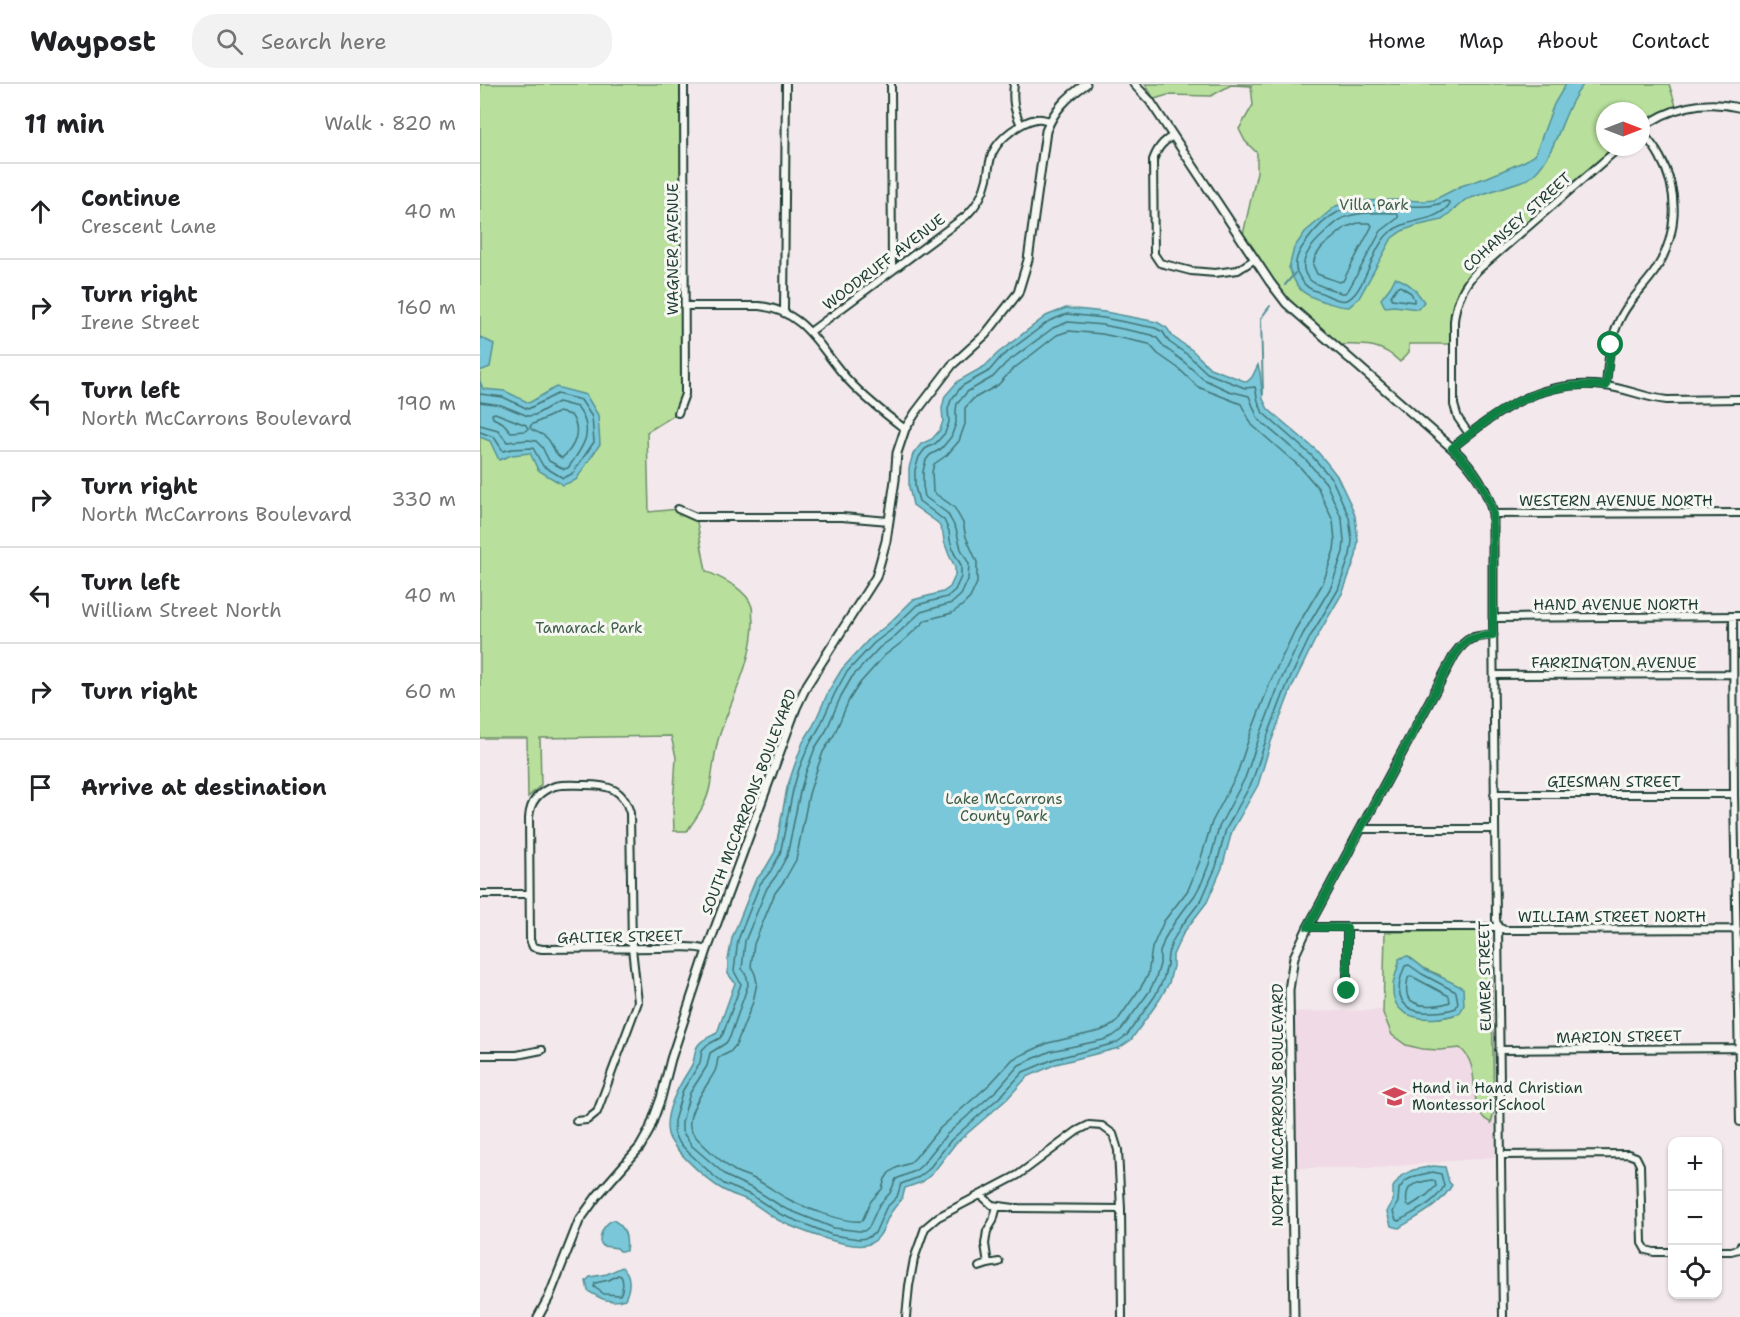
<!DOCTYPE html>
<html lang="en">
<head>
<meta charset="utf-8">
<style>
  body { margin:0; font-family:"Shantell Sans",sans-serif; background:#f2f2f2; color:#202124 }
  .controls { position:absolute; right:18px; bottom:18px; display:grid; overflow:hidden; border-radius:12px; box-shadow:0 2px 4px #0004 }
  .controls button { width:54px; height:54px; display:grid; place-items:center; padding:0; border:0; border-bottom:2px solid #e0e0e0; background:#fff; color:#202124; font:30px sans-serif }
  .compass { position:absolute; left:1116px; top:18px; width:54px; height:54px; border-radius:50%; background:#fff; box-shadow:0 2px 4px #0004; rotate:90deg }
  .stop { position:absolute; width:18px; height:18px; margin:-14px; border:4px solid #0b8043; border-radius:50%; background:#fff }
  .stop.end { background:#0b8043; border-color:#fff; box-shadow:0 2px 6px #0008 }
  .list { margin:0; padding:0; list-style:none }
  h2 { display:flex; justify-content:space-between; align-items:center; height:78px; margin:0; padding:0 24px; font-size:26px }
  h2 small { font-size:20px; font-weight:400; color:#757577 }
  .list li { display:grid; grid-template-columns:39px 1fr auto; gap:18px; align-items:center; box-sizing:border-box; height:96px; padding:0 24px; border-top:2px solid #e0e0e0 }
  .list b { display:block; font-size:22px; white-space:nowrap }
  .list p { margin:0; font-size:20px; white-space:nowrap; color:#757577 }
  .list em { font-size:20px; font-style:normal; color:#757577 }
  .icon { flex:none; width:33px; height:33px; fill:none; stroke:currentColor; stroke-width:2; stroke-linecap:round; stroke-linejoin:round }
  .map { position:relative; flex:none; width:1260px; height:1233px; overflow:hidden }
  header { display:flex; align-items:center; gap:36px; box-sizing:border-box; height:84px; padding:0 30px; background:#fff; border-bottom:2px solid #e0e0e0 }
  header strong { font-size:28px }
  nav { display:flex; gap:33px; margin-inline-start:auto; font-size:21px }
  .search { width:420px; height:54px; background:#f2f2f2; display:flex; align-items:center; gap:15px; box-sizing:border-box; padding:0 21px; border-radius:24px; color:#757577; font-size:22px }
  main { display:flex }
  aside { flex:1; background:#fff }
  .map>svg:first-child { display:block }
  .built { fill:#f0dae5 }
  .green { fill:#b8e09c; stroke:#6c8e68; stroke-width:1.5; fill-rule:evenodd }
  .water { fill:#79c7d8; stroke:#559096; stroke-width:1.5 }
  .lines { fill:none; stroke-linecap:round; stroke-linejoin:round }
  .shore { stroke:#437476; stroke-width:1.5 }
  .stream { stroke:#559096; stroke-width:2 }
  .minor-casing { stroke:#1f3d34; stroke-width:10 }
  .tertiary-casing { stroke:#1f3d34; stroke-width:11 }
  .minor { stroke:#f6f6f2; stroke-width:6 }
  .tertiary { stroke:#f6f6f2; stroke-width:7 }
  .route { stroke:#0b8043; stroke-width:8 }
  .labels { text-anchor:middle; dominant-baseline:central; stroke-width:6; stroke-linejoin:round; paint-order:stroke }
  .park-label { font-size:15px; fill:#3e5e49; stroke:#f6f6f2 }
  .street-label { font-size:15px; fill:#1f3d34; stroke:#f6f6f2 }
  .poi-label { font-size:15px; fill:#1f3d34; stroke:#f6f6f2; text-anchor:start }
</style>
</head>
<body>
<header>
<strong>Waypost</strong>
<div class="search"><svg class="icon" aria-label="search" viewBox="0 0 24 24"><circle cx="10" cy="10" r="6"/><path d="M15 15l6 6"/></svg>Search here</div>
<nav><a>Home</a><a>Map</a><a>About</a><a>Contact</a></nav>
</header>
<main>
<aside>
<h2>11 min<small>Walk · 820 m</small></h2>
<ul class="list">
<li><svg class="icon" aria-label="ahead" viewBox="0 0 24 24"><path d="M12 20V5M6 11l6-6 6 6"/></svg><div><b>Continue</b><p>Crescent Lane</p></div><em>40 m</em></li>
<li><svg class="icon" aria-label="right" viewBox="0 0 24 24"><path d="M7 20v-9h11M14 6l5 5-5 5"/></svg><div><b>Turn right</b><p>Irene Street</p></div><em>160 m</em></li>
<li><svg class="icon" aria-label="left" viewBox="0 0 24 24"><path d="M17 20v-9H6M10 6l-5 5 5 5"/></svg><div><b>Turn left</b><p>North McCarrons Boulevard</p></div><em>190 m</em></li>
<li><svg class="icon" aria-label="right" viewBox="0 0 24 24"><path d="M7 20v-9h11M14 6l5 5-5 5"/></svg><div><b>Turn right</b><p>North McCarrons Boulevard</p></div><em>330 m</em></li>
<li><svg class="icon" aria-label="left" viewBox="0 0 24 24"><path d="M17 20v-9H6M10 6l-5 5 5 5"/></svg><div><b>Turn left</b><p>William Street North</p></div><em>40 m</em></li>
<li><svg class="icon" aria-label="right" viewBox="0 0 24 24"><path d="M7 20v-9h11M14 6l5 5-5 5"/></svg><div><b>Turn right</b></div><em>60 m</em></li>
<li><svg class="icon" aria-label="arrive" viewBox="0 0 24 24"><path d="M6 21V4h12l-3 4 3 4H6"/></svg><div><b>Arrive at destination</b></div></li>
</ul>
</aside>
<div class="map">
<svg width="1260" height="1233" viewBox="0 0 1260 1233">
  <rect width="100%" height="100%" fill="#f3e9ec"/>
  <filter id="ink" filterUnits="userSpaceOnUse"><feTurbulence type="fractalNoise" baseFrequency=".0167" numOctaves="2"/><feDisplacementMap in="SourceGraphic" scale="12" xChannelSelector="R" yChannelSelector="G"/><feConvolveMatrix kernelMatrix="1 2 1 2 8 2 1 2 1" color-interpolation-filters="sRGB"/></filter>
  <g filter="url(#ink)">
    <path class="built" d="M903 926 912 940 932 951 1013 953 1015 1073 898 1084H816L812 928Z"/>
    <path class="green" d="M0 0H204L205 310 198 329 167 348 169 428 198 425 216 433 226 487C241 494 267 505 272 523 273 527 272 533 273 537 273 579 250 617 238 656 234 671 233 687 230 702 227 719 217 733 207 747H194L193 723 196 673 191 652 60 654 61 701 48 713 47 654H0Z
      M665 0H1189L1197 25 1161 45V27H1125V63H1140L998 186 978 218 974 260H929V268L920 278C899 257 881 261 854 261L818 231 762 155 777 88V69L765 57 759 45 773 21 771 2 751 1 731 12 688 11 674 15Z
      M1004 847 1011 856 1014 1028 1011 1039C1009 1037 1005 1036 1003 1033 988 1016 1002 982 980 964L959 966 942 965 926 961 912 951 903 929 905 848ZM928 872 945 885 960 891 980 929C961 936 945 936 927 930L916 889 919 881Z"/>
    <path class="water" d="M1086 0H1104C1081 25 1077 76 1048 95L985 116 962 136 935 142 922 147 912 154 879 214 869 223C858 223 828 214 820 205 815 200 812 191 809 184L814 164 825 148 856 122 875 117 918 116 944 117 954 116 981 102 1008 93 1045 77 1055 71 1074 20Z
      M915 194C928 197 936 206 944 218L938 225 914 222 905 223 901 215 911 202Z
      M586 224 625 228 677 238 687 244 693 253 712 266 730 284 767 298 772 293 778 281 780 289 783 315 788 325 836 366 847 379 857 392 871 421 875 432 878 457 876 472 863 508 835 556 812 603 791 658 778 701 752 747 742 784 727 818 704 848 698 860 693 871V882L689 899 680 915 651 956 639 964 576 980 547 993 527 1015 475 1060 452 1090 442 1098 425 1104C421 1121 420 1115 412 1127 404 1137 404 1154 389 1160 371 1167 316 1145 298 1136 287 1130 278 1121 267 1116 258 1112 250 1110 242 1105 229 1098 191 1064 188 1050 183 1029 198 1003 209 986 216 976 213 974 216 965 219 956 230 953 237 949L255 899 248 890V876L252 854 275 797 285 785 295 768 307 704 314 683 323 658 333 642 349 606 362 585 390 554 406 542 433 516 463 508 470 503 475 492V483L469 471 464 457 463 449 458 439 433 421 429 403V384L433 370 441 360 452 355 460 346 463 337 462 324 465 312 478 297 505 282 518 269 566 232Z
      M0 253 14 260 10 283 0 287Z
      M0 297 3 305 25 307 49 319 76 303 106 311 118 331 120 360 96 396 83 401 58 386 50 369 32 371 19 376 10 357 0 353Z
      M928 872 945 885 983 904 984 921 980 929C956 938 911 940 913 903 913 893 919 885 919 875L923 873Z
      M953 1082 965 1083 969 1098 972 1101C959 1123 940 1131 919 1144L911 1142 907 1128 913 1116V1103L921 1092 933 1086Z
      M133 1136C145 1142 148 1154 146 1167H140L137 1164 123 1162 120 1158C120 1149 124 1140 133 1136Z
      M142 1183C152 1190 150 1205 145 1215 129 1220 121 1215 108 1207L106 1197 110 1193 127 1190Z"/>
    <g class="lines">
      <path class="shore" d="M966 117 969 118V121C954 140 927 133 909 149 892 164 886 204 869 215 861 220 848 211 839 208 827 205 823 200 817 188 813 178 819 167 825 159 833 148 846 134 858 128 875 119 908 121 926 122 941 122 952 124 966 117Z
        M915 129 918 131V134L901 147 869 205 865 209H861C853 205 836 202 830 196 814 180 832 160 845 149 850 144 857 137 863 134 879 127 899 129 915 129Z
        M878 139H890L892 142 863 197 859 198 837 190 833 181 835 173 842 163 866 143Z
        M920 202 931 209 934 215V218L912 215 911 212 917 203Z
        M587 230 624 234 675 244 683 248 689 258 708 271 727 289 765 304 775 303 778 317 783 329 831 371 852 395 869 433 872 457 870 471 858 506 830 553 807 601 786 656 772 698 746 745 736 783 728 801 722 815 700 844 692 858 688 870 687 881 683 896 675 912 647 951 636 959 574 975 543 988 522 1011 471 1056 448 1086 439 1093 421 1100 417 1113 406 1124 395 1149 387 1154 379 1155 352 1151 300 1130 271 1111 244 1100 235 1093 207 1067 197 1056 194 1049V1037L203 1006 220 979 222 966 227 961 240 954 243 950 261 900 254 887 258 856 280 800 290 788 300 770 313 706 319 685 329 661 339 644 355 609 366 589 394 559 410 547 437 521 467 513 475 506 481 493V481L474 469 470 456 469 447 464 436 439 417 435 403V386L439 373 445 365 456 359 465 349 469 338 468 325 471 316 482 302 509 287 521 273 569 237Z
        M588 238 623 241 672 251 677 254 684 263 703 277 723 295 749 307 769 312 778 335 826 376 846 399 862 435 864 457 863 468 851 503 823 550 800 598 779 654 765 694 739 743 729 780 722 798 715 811 694 839 685 854 680 868V880L676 894 669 908 641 946 633 952 623 956 571 967 539 981 517 1006 466 1051 442 1081 435 1087 416 1095 410 1109 399 1121 389 1143 384 1147H379L354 1144 304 1124 274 1105 248 1093 212 1062 202 1047V1038L210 1009 227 982 230 969 246 959 250 953 268 901 267 893 262 885 265 857 287 804 296 792 307 772 320 708 326 688 335 664 346 647 361 612 372 593 399 564 415 552 441 528 472 519 481 511 488 496 489 480 481 465 476 445 470 434 467 429 445 413 443 402V387L446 376 450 371 461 365 471 353 476 339V326L477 320 487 308 513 293 526 279 573 244Z
        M589 247 622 250 669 260 678 270 698 284 718 303 761 320 772 341 820 383 838 404 853 437 855 457 854 466 843 499 815 546 792 594 770 651 757 690 732 738 720 777 708 806 684 837 672 864 668 891 661 903 635 940 620 947 568 959 533 975 510 1000 459 1045 435 1074 430 1079 416 1084 409 1089 405 1095 402 1105 391 1117 382 1137C366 1140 323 1123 308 1115 298 1110 290 1103 280 1098 272 1093 263 1091 255 1087 246 1082 215 1055 211 1046 204 1030 228 1001 235 987 237 983 237 979 238 974L250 968 256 961 273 918 277 899 275 890 271 882 274 860 295 809 304 797 316 776 329 710 335 691 343 668 354 651 369 616 380 599 405 571 421 559 446 536 472 529 483 521 490 514 497 499V478L486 453 483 439 474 423 453 408 452 388 454 380 467 371 479 357 485 340V324L493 315 518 301 532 286 577 251Z
        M0 310 23 313 48 325 77 310 101 316 112 333 114 358 92 390 83 394 63 382 53 364 32 365 23 367 14 353 0 348
        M0 318 21 321 48 332 55 331 78 318 97 323C116 347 103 363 88 384L84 385 69 377 62 363 56 357 48 356 27 358 18 346 0 341
        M79 328 91 331C102 346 95 363 82 374 73 370 74 361 67 354 62 349 54 348 50 344L51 341Z
        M15 329 46 341 48 345 46 347 31 348 23 339 13 334 12 330Z
        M929 881 942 890 976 908 978 919 976 924C968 927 961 928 953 928 919 930 913 909 925 882Z
        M931 892 969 912 970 918C960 922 935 925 928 913 925 907 927 900 928 894Z
        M953 1088 961 1090 964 1102C956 1119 935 1127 919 1137L916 1136 913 1128 918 1118 919 1105 925 1097 935 1092Z
        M952 1096 955 1097 956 1102 947 1111 930 1122 927 1121C924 1100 934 1099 952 1096Z
        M138 1191 141 1192C144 1197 143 1206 140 1211L124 1210 114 1203 115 1199 129 1196Z"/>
      <path class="stream" d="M805 201 815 189
        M783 310 781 234 790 222"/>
      <defs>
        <path id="minor" d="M411 0 412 187
          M534 0C532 17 534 26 541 41
          M1161 45C1189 23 1225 15 1260 24
          M693 52C682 58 677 65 673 76L674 170 680 179 711 187 735 189 758 186 775 175
          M205 222H279C327 227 340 266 369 297 386 315 405 330 425 345
          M304 227 306 0
          M330 248 487 131C497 121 504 109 507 95 509 86 509 76 513 68 520 53 541 38 556 35 561 34 565 36 570 37
          M1126 302C1128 277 1130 253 1142 231 1151 214 1165 202 1175 187 1198 152 1200 109 1180 73 1175 63 1168 55 1161 47
          M198 329 205 310 204 0
          M989 350 978 334 974 321V237C976 217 984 200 998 186L1140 63
          M972 364C1018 326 1062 294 1124 302 1146 304 1165 314 1187 316L1260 315
          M198 425 216 433H362L409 437
          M1013 430 1260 429
          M1253 532 1254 710 1260 1038
          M1014 591 1253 590
          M1014 710H1254
          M881 745H1014
          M0 810H49
          M828 843H1018L1025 846 1257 845
          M867 844V907
          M1019 966 1259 964
          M0 971H37L62 966
          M96 1037 107 1036 117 1028 158 918 152 864 150 729C143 704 128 701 105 701 95 701 85 700 75 702 59 707 50 717 49 734L50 856 53 863 62 865C101 865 141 864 180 864 195 864 213 861 227 866
          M1021 1071 1148 1070 1156 1073 1160 1081 1162 1159 1166 1166 1174 1168H1192
          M501 1111 512 1121 534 1124 641 1125
          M1238 1167H1251L1259 1165 1260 1162
          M508 1180 519 1178
          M499 1183 508 1180 505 1160 507 1147 513 1137 517 1122
          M426 1233 429 1202 434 1175 445 1144 458 1133 538 1091 597 1047 609 1041 622 1042 633 1050 638 1066 641 1125 642 1233
          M1023 1233 1018 843 1016 836 1013 534 1260 532"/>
        <path id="tertiary" d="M654 0 670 17 790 198 806 219 972 364C992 382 1007 403 1013 430V534
          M58 1233 69 1213 99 1137 117 1112 160 1063 169 1047 181 1014 191 975 227 866 316 624 327 601 396 493 406 457 415 396 417 369 425 345 436 328 472 281 505 251 538 209 548 176 566 47C574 26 587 13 606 0
          M814 1233 809 906 814 873 828 843 975 570C987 553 993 552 1013 551"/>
      </defs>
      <use href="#minor" class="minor-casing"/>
      <use href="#tertiary" class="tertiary-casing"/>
      <use href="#minor" class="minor"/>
      <use href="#tertiary" class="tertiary"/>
    </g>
  </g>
  <g class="lines" filter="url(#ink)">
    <path class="route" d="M867 907V844L828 843 975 570C987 553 993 553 1013 551V430C1007 403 992 382 972 364 1022 323 1059 296 1126 302L1131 261"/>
  </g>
  <defs>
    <symbol id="school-bare" viewBox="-9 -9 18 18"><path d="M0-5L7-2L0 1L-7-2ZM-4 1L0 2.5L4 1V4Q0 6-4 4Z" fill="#d1495b" stroke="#f6f6f2" stroke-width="2.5" paint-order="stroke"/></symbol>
  </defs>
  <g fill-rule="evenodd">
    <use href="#school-bare" x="898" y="996" width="33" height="33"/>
  </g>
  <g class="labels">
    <g class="park-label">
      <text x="894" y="121">Villa Park</text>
      <text x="109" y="544">Tamarack Park</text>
      <text x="524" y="715">Lake McCarrons<tspan x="524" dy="17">County Park</tspan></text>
    </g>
    <g class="street-label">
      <text transform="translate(1037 138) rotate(-42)">COHANSEY STREET</text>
      <text transform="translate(193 165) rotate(-90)">WAGNER AVENUE</text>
      <text transform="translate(404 178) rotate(-37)">WOODRUFF AVENUE</text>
      <text x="1136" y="417">WESTERN AVENUE NORTH</text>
      <text x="1136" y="521">HAND AVENUE NORTH</text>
      <text x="1134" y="579">FARRINGTON AVENUE</text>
      <text x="1134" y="698">GIESMAN STREET</text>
      <text transform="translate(269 718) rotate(-69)">SOUTH MCCARRONS BOULEVARD</text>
      <text x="1132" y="833">WILLIAM STREET NORTH</text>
      <text transform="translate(140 853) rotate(-1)">GALTIER STREET</text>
      <text transform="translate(1005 892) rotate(-91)">ELMER STREET</text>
      <text transform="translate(1139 953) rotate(-1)">MARION STREET</text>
      <text transform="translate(798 1021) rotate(-90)">NORTH MCCARRONS BOULEVARD</text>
    </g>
    <g class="poi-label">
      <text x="932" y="1004">Hand in Hand Christian<tspan x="932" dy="17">Montessori School</tspan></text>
    </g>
  </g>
</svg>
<div class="controls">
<button>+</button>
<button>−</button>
<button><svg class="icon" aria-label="locate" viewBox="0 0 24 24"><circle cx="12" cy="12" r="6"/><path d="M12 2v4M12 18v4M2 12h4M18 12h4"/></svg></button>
</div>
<svg class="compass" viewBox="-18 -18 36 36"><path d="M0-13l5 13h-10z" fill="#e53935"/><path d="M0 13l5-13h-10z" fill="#757577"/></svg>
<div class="stop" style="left:1131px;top:261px"></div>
<div class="stop end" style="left:867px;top:907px"></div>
</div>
</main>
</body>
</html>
